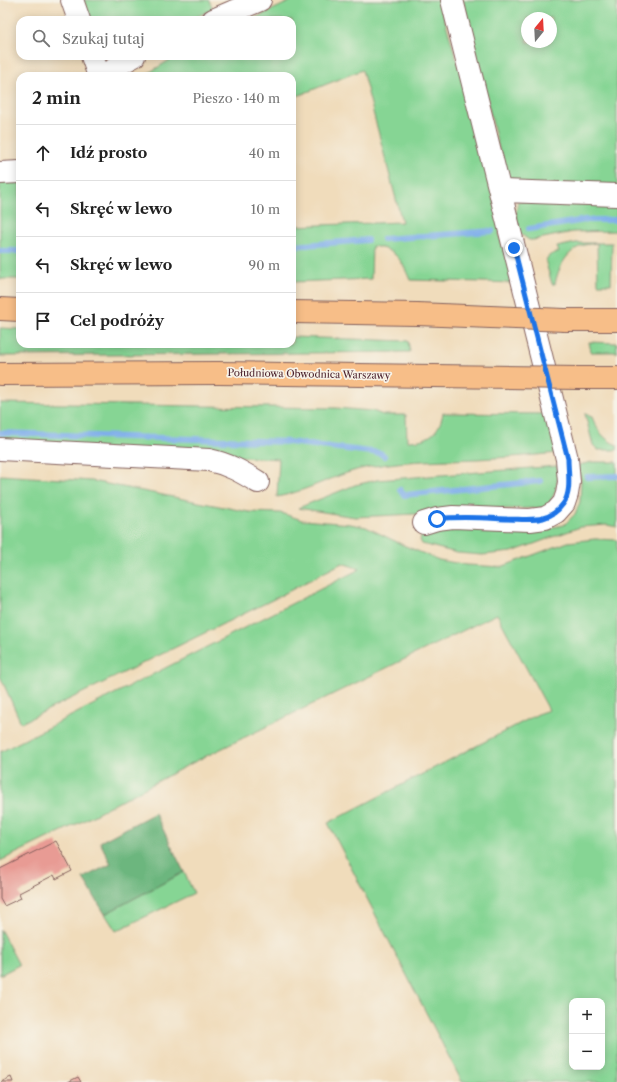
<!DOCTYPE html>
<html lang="pl">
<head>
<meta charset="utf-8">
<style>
  body { margin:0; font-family:"Libre Caslon Text",serif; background:#f2f2f2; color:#222 }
  .controls { position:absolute; right:12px; bottom:12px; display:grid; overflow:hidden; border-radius:8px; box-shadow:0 2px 10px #0003 }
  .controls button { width:36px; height:36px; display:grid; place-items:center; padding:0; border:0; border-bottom:1px solid #e0e0e0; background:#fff; color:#222; font:20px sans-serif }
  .compass { position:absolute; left:521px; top:12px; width:36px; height:36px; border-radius:50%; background:#fff; box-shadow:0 2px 10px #0003; rotate:18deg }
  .stop { position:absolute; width:12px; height:12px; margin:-9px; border:3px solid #1a73e8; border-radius:50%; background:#fff }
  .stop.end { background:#1a73e8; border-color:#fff; box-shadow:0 1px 4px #0008 }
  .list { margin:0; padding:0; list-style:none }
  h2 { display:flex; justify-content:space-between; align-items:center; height:52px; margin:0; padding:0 16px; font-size:17px }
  h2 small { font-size:13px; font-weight:400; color:#767676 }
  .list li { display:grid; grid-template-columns:26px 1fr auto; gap:12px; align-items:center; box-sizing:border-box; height:56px; padding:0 16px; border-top:1px solid #e0e0e0 }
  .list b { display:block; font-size:15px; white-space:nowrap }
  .list em { font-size:13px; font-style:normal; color:#767676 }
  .icon { flex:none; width:22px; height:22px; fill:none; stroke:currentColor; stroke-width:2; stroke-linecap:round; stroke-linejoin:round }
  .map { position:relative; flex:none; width:617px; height:1082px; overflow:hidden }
  .search { position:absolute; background:#fff; box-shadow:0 2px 10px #0003; left:16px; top:16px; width:280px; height:44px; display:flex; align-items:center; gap:10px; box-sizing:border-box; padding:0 14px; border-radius:12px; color:#767676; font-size:15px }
  .panel { position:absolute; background:#fff; box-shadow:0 2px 10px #0003; left:16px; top:72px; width:280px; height:276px; border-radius:12px }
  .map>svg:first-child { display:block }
  .green { fill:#86d594; stroke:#687a60; fill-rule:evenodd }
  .forest { fill:#6cb67e; stroke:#5b6a54 }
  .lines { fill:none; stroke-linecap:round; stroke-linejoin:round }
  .stream { stroke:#7fafea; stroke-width:6 }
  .building { fill:#e89b94 }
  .minor-casing { stroke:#84615d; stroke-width:24 }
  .highway-casing { stroke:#84615d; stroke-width:24 }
  .minor { stroke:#fff; stroke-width:22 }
  .highway { stroke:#f7be88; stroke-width:22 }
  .highway-bridge-casing { stroke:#84615d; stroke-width:24; stroke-linecap:butt }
  .highway-bridge { stroke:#f7be88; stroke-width:22 }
  .route { stroke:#1a73e8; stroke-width:5 }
  .labels { text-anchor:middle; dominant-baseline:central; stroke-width:3.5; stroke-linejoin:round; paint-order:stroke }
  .street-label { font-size:10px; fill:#4a1f2b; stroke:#f7f3e8 }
</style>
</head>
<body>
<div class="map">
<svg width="617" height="1082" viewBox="0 0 617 1082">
  <rect width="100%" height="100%" fill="#f7f3e8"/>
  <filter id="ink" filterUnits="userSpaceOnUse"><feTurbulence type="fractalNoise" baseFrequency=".025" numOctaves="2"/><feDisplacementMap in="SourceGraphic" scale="8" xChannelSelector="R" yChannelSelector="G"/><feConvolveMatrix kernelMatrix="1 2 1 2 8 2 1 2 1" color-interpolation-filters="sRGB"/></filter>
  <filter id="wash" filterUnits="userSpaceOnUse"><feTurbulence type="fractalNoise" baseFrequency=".012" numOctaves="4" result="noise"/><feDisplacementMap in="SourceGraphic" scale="16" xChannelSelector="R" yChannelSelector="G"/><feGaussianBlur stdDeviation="0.9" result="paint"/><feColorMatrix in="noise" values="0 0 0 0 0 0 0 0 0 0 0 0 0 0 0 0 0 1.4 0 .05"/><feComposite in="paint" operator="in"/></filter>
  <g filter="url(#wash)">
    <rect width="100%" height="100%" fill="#f0dcbb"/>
    <path class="green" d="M83 0H209L213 9 190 20H91Z
      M293 0H439L484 152 500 229 499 236 517 283 410 280C401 259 397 250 372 246L371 279 292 282V226L402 222 362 70 292 98V76H144L176 56H292V20H251Z
      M463 0H617V190L531 186 509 180 500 154ZM527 18H551V42H527Z
      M20 181V279H0V182Z
      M518 201 617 202V231L573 232 533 240H529L519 233 516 213Z
      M576 243H612L611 284H598L597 243C592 244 586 244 581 246 565 253 558 269 555 284H552L546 263C546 255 552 254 559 252L557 247Z
      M0 328 20 329V344H292V337L408 341 410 352 0 356Z
      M589 342 617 343V352H591Z
      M0 403 336 408 373 411 383 415H406L407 441C428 441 439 434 443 413L550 414 558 453C536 455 515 457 494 458 452 461 410 459 369 467 337 473 309 491 277 497L279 459 0 442Z
      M585 414H587L589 416 592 417C597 430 604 440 617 445V450H598L593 445Z
      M592 462H617V527L607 525 580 527 512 552 482 555 457 553 422 544 420 540 423 532 438 526 528 532 564 525 575 514 580 502 581 480 577 469 579 465Z
      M557 466C559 481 556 500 543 508L450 510 435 513 355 517 298 508 355 485 377 480Z
      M0 475 92 481 249 512 281 513 302 520 350 524 366 527 403 545 439 560 467 565 501 567 568 542 595 539 617 540V1082H462L328 823 540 713 549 710 497 614 188 765 87 819 0 861V752L360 569 342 563 276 598 21 723 0 676ZM572 1001H602V1067H572Z
      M184 872 194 893 116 931 105 914Z
      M0 929 19 965 0 975Z"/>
    <path class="forest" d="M155 813 184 872 105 914 83 878 111 864 100 842Z"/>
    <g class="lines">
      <path class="stream" d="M529 229 585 220H617
        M383 239 492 231
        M292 246 367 240
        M0 251H20
        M0 433 288 442 380 453 384 456
        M587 477 617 476
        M400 490 404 495 540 481"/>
    </g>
    <g id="blocks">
      <path class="building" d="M56 841 72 871 56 879 54 875 19 893 21 898 4 906 0 899V869Z
        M11 1077 13 1082H1Z
        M78 1077 81 1082H68Z"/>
    </g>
  </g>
  <g filter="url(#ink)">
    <use href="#blocks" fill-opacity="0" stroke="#84615d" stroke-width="1"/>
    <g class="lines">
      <defs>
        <path id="minor" d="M72 0 79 20
          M213 20 260 0
          M92 56 99 76
          M106 76 123 62 134 56
          M0 173 20 172
          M500 191 617 195
          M0 449 209 460C228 464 242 472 258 482
          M424 523 437 519 453 517 530 520 545 518 556 512 564 503 567 494 569 482 567 459 452 0"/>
        <path id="highway" d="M0 309 20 310
          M292 312 417 314
          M565 320H617
          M0 374 218 373 433 376
          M579 378H617"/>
      </defs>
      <use href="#minor" class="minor-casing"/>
      <use href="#highway" class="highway-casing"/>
      <use href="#minor" class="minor"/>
      <use href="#highway" class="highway"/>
      <defs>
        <path id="highway-bridge" d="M417 314 565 320
          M433 376 579 378"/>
      </defs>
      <use href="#highway-bridge" class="highway-bridge-casing"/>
      <use href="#highway-bridge" class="highway-bridge"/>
    </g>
  </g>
  <g class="lines" filter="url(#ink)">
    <path class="route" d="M437 519C460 516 484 518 507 519 519 519 532 521 543 518 551 516 558 511 563 504 572 492 568 473 568 459L514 248"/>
  </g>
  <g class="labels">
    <g class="street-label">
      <text transform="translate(309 374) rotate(1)">Południowa Obwodnica Warszawy</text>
    </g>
  </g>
</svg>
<div class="controls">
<button>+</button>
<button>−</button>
</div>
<svg class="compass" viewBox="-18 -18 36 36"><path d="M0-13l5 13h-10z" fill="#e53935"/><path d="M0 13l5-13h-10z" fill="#767676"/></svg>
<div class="stop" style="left:437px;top:519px"></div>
<div class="stop end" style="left:514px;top:248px"></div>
<div class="search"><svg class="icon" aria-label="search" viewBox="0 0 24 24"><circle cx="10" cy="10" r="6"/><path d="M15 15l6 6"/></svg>Szukaj tutaj</div>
<section class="panel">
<h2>2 min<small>Pieszo · 140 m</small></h2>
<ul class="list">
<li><svg class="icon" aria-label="ahead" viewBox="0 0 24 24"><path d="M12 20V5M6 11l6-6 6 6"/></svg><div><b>Idź prosto</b></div><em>40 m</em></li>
<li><svg class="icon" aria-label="left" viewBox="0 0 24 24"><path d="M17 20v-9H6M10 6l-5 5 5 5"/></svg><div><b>Skręć w lewo</b></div><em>10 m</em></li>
<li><svg class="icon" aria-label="left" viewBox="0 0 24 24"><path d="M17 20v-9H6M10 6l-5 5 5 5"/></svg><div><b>Skręć w lewo</b></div><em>90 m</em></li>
<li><svg class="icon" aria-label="arrive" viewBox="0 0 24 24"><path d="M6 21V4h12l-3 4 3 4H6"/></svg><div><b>Cel podróży</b></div></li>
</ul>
</section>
</div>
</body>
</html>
